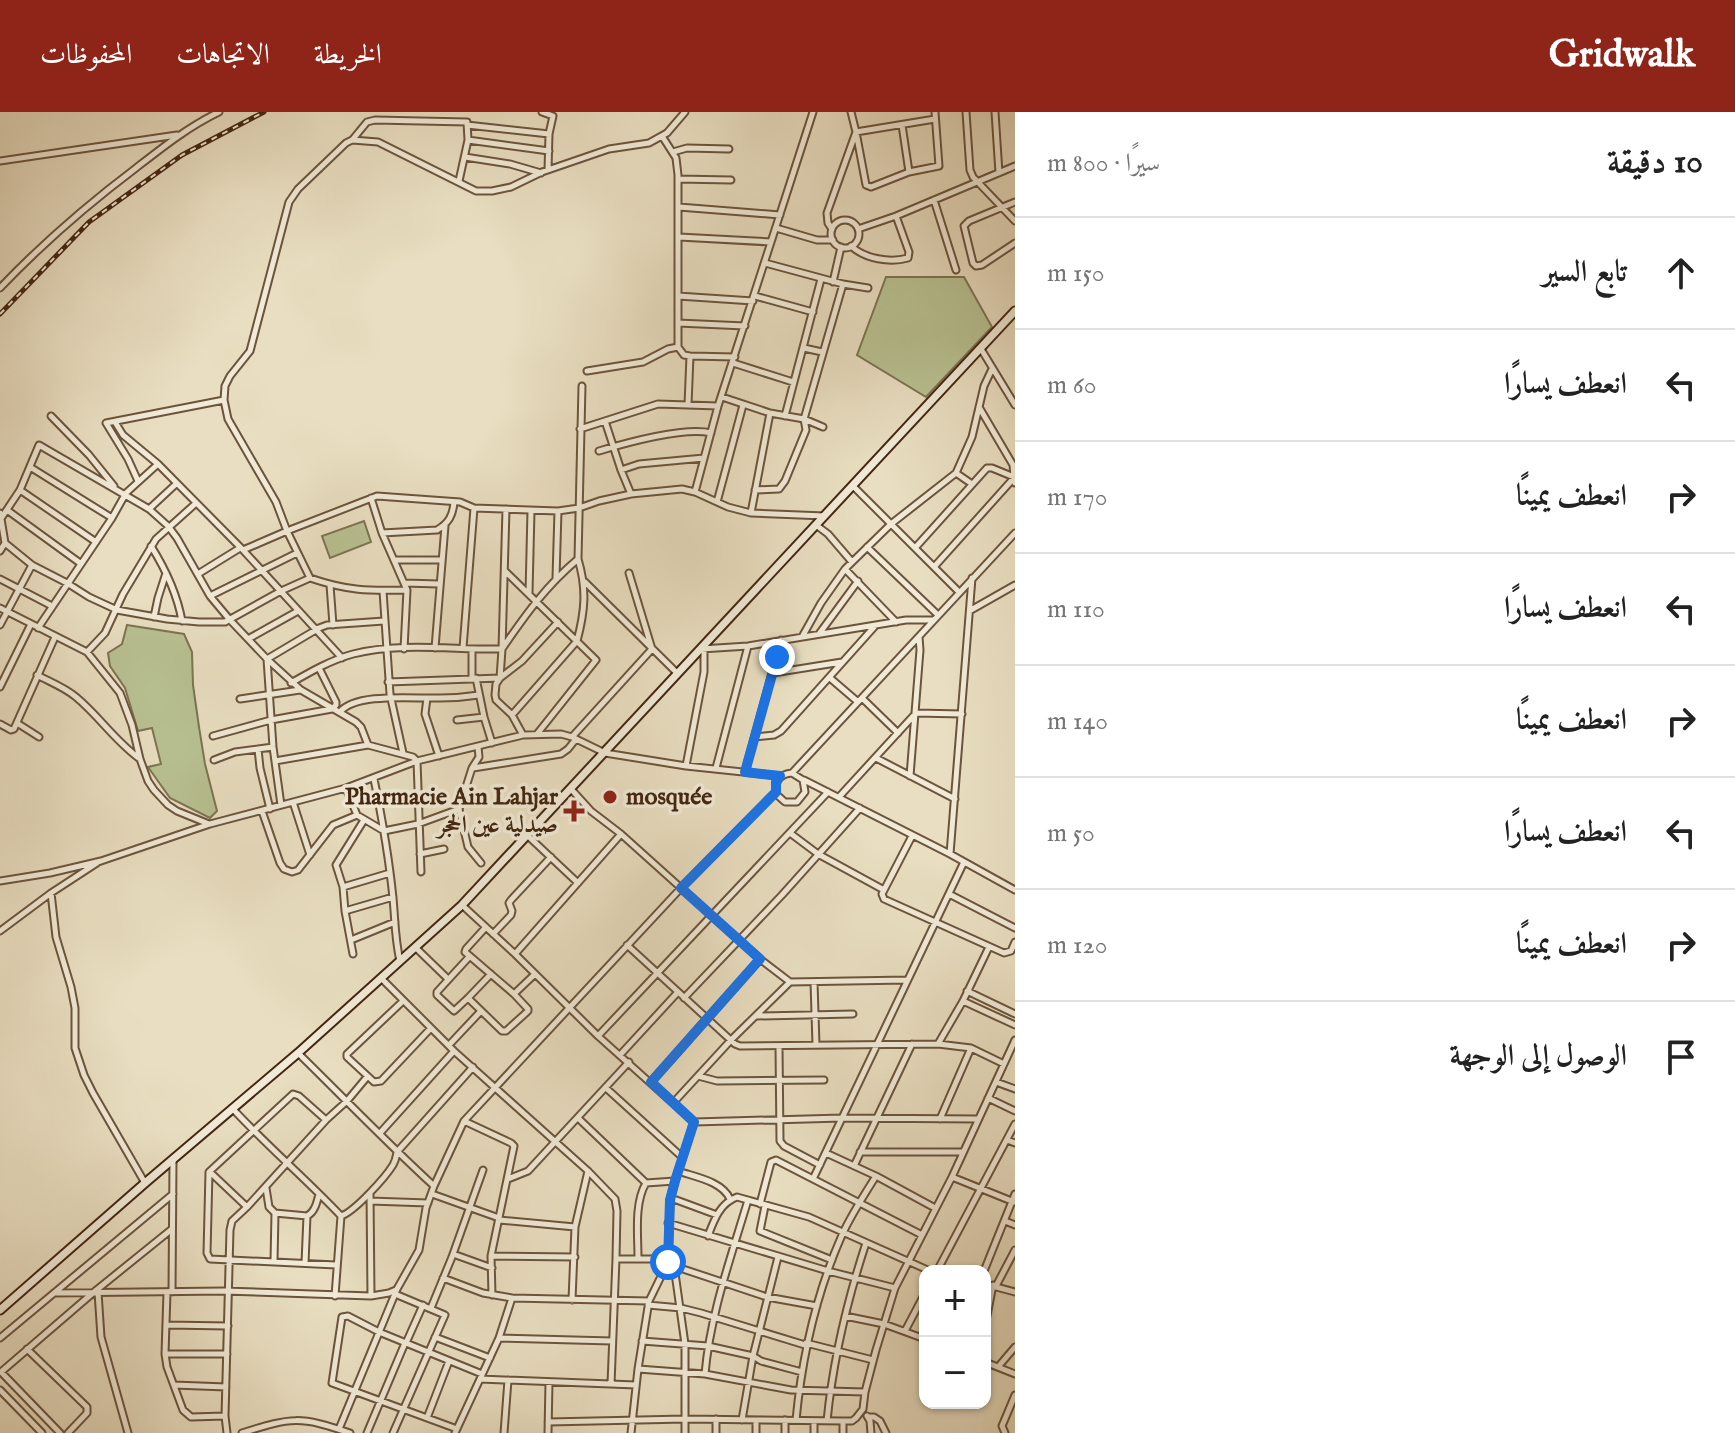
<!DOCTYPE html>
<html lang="ar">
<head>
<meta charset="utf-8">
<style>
  body { margin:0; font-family:"IM FELL English",Amiri,serif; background:#f2f2f2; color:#222; direction:rtl }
  .controls { position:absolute; right:24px; bottom:24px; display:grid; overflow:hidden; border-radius:16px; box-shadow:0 2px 6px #0004 }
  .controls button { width:72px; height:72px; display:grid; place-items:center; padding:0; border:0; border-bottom:2px solid #e0e0e0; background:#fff; color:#222; font:40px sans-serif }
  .stop { position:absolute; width:24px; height:24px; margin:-18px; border:6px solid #1a73e8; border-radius:50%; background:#fff }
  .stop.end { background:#1a73e8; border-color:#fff; box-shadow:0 2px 8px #0008 }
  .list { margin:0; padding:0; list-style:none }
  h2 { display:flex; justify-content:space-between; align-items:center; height:104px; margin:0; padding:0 32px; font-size:34px }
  h2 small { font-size:26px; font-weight:400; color:#767676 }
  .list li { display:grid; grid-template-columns:52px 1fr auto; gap:24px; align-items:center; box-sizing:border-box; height:112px; padding:0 32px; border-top:2px solid #e0e0e0 }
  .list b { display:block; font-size:30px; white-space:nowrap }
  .list em { font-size:26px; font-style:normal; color:#767676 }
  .icon { flex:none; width:44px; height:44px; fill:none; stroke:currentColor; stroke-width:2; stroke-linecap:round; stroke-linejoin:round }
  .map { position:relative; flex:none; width:1015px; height:1321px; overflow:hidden; direction:ltr }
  header { display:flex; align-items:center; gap:48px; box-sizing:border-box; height:112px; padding:0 40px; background:#8f2418; color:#fff }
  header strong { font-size:38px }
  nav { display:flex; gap:44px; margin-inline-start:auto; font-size:28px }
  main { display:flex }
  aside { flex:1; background:#fff }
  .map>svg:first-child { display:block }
  .green { fill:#b8c192; stroke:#7d7451; stroke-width:2 }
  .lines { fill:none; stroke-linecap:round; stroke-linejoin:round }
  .minor-casing { stroke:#6c543c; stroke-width:9 }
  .secondary-casing { stroke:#422610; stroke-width:11 }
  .minor { stroke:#f1ead7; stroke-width:5 }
  .secondary { stroke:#f1ead7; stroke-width:7 }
  .rail-casing { stroke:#422610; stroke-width:5 }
  .rail { stroke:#f1ead7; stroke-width:2; stroke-dasharray:6; stroke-linecap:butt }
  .route { stroke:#1a73e8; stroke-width:10 }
  .poi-dot { fill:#8f2418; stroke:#f1ead7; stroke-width:3 }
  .labels { text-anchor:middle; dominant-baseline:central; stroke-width:7; stroke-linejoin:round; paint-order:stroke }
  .poi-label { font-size:24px; font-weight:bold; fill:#422610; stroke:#f1ead7; text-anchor:end }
</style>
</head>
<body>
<header>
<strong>Gridwalk</strong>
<nav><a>الخريطة</a><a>الاتجاهات</a><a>المحفوظات</a></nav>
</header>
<main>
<aside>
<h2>10 دقيقة<small>سيرًا · 800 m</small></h2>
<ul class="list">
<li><svg class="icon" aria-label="ahead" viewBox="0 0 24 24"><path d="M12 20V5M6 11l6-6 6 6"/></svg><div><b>تابع السير</b></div><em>150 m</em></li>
<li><svg class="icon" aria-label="left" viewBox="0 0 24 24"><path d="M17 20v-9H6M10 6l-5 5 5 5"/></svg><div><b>انعطف يسارًا</b></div><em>60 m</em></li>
<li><svg class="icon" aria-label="right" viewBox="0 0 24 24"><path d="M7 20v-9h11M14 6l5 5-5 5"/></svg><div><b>انعطف يمينًا</b></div><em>170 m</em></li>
<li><svg class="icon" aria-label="left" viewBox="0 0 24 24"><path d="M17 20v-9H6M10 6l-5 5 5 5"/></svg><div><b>انعطف يسارًا</b></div><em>110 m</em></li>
<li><svg class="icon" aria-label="right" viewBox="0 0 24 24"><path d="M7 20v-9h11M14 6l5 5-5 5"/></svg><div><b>انعطف يمينًا</b></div><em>140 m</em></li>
<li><svg class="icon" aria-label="left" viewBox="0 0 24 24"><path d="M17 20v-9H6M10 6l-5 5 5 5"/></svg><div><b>انعطف يسارًا</b></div><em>50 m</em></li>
<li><svg class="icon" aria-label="right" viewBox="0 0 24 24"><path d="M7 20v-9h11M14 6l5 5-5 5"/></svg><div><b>انعطف يمينًا</b></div><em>120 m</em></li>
<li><svg class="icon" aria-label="arrive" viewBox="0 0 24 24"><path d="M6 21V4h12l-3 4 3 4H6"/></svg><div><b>الوصول إلى الوجهة</b></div></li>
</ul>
</aside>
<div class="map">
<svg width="1015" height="1321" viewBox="0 0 1015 1321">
  <rect width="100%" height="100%" fill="#e9dec1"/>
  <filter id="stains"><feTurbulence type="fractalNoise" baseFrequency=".0025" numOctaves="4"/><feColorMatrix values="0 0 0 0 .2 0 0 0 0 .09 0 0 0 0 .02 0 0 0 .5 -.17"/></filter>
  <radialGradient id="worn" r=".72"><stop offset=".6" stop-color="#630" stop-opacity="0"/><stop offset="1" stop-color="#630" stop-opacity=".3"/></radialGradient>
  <path class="green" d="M886 165H964L992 215 926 285 857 243Z
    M364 409 371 430 330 446 322 424Z
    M127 513 184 522 192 540 193 573 199 615 205 652 217 699 210 706 170 686 148 655 161 652 152 616 138 619 125 576 110 554 108 541 122 532Z"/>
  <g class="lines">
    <defs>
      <path id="minor" d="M542 0 553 4 549 22 548 58
        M851 0 856 20 866 73 871 75 909 60 939 54 935 0
        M966 0 970 58 973 65 1015 109
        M995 0 999 61
        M467 13 549 22
        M902 13 909 60
        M662 24 676 46 678 63V235L684 243 690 244 735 245
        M353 27 367 10 375 8 467 10 468 28 459 69
        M468 28 549 39
        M673 40 687 36 729 37
        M465 45 510 52 541 61
        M0 49 177 23
        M678 67 731 68
        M934 88 956 158
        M1015 90 969 109 964 114 973 151 976 154 982 153 1015 131
        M679 95 780 103
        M831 122a14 14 0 1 1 28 0a14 14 0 1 1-28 0Z
        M776 116 817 128H833
        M832 117 828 111 827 101 856 20 935 7
        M858 117 896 104 1015 54
        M679 125 771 130
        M851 134C865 147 890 151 908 146L909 140 896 104
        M765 151 843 172 868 176
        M833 170 841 135
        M0 176C42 132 87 93 136 56 163 35 188 15 219 0
        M678 184 753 189
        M755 184 813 200
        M678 211 745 214
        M804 236 822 240
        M981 237 1015 293
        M733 251 793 270
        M587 259 643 250 668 237 678 235
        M722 285 770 301 804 307 823 315
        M688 293 690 244
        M979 295 1013 353 1014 365
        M51 304 89 343 114 374
        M785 304 821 167
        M605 309 621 358 631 382
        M115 310 123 323 158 352 243 438 342 546
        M580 317 658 292 718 294
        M599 339C626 331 685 315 711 321
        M30 355 112 406
        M621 358 639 352 704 346
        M956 361 972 372
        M138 369 128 347 106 311 224 288
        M853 374 959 480
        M20 378 96 430
        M755 378 779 377 785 369 806 318 804 307 843 172
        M695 380 718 294 813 0
        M371 386 382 421 407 478 404 537
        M717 390 743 293
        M149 397 176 372
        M506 397 502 537 500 566 496 572 495 583 496 588 512 603 523 623
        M7 398 80 451
        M0 401 5 431 0 439
        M751 401 770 301
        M2 405 20 378 39 333 149 397 168 414 177 426 210 484 230 508 267 547 301 578 356 610 361 615 368 633
        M816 413 828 422 852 450
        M382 421 437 418C449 411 453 403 454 390
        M5 431 32 453 67 471 89 485 117 498 167 507 199 510H225L281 479 310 466C348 479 368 479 407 478
        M151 434C166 458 177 481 182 509
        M867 435 938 503
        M915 436 987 356H992L1014 365 1015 371
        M243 438 287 419 377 384 460 390 474 396 558 399 579 396 599 389 631 382 682 377 695 380 728 395 751 401 825 404
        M395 448H442
        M934 455 1013 367
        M845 457 896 510
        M505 459 596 548 537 622
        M198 462 240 436
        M310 466 287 419 276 390 228 307 224 288 225 274 230 264 250 239 289 90 298 77 346 31 352 28 378 30 476 79H492L511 75 542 60 609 37 649 31 667 21 685 0
        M556 466 558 399
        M0 467 52 494
        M585 470 677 561
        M404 471 439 472
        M330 473 333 513
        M383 479 390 582 403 641
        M529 481 531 399
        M210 484 297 441
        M0 496 87 540 120 581 132 613 140 647 148 669 154 678 168 693 177 699 209 712
        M971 498 1015 473
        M154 505 158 486 166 461
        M0 513 32 453
        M38 516 112 406 126 381 158 352
        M819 522 858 469
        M802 525 821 491 845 457 891 412 956 361 972 325 984 274 992 257
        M248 527 298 499
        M435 536 445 414
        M463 536 474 396
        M701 537 748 534 906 508H933
        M87 540 105 521 123 482 156 427 195 392
        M773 561 842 550
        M37 563C50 570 64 575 76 585 99 604 115 629 140 647
        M472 566V538
        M476 566 484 605 492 631
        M830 566 858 590
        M388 570 500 566 522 549 558 510
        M291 571C310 560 331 548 353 542 401 530 453 538 502 537 526 502 546 474 578 447
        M0 575 31 512
        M427 586 425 602 439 644
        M862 586 898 621
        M240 587 300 578
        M340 600C356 580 416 587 440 586 453 586 466 585 479 583
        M512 603 577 529C585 499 587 477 578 447L582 274
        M457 608 484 605
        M17 611 39 625
        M0 612 11 618 14 617 55 525
        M213 624 271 608 332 597 336 593V590L319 556
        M572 625 652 537 629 461
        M755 625 774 623 781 619 875 514
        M258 637 260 656 270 697
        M876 646 955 687
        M214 648 235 640 273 635
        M275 649 368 633 413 645 417 649 421 760
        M686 654 704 560V537
        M473 656 561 642 568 637 576 627
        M716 656 748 534
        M745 660 781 528
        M792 661 803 668 805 680 797 690H785L776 682C774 669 780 662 792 661L1015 421
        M910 664 920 538 919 525
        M374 667C382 706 389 746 393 786 395 807 395 828 400 849
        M804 668 950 742 1015 778
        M346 676 357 703 384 719 418 712 459 697 472 656 479 645 478 635
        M571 677 591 699 621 722 760 847 790 870 907 868
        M839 685 916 601 962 602
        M293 690 310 743
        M281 693 273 635 267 547 319 516 327 513 384 509
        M459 697 468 735 481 751
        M262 699 280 751 284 757 292 760 298 758 333 713 357 703
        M790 721 818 742 884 778
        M528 724 578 771
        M912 724 882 782 884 787 1004 841 1011 839 1015 830
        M420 742 444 737
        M950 742 972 466
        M0 769 50 761 101 749 210 712 346 676 417 649 523 623 561 622 572 625 605 641 686 654 780 664
        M343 775 390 761
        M51 781 56 825 71 875 75 896V936L84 963 93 981 145 1071
        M949 782 1015 816
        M462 793 515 842 598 924 694 1010 842 1006 978 1007
        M345 799 393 785
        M486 815 466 837 465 840 514 882 535 862
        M0 819 51 781 97 751
        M493 822 511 803 512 799 509 791 511 788 551 745
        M351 828 395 810
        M627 833 735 932 740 934 938 932 971 936 1004 952
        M415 835 448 867
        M353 842 345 799 343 775 336 753 364 708
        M515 842 621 722
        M491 862 468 886 502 919H506L528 899V897L514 882
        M381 866 454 939 588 1059 615 1087 617 1099 616 1147 611 1272
        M814 870 816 933
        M967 879 1015 902
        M468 886 454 899 437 883V880L470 844
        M684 886 782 783 860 696
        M403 889 347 942V945L374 970 381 969 431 916
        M963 889 1015 913
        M756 904 853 902
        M598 924 828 680
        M938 932 963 889 989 835
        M449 933 481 899
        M779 934 780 1029 784 1034 820 1053
        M298 941C343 985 387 1031 434 1074
        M620 943 678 880
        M698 964 717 969 824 968
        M651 970 760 847
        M996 970 1015 977
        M606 976 682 1045
        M988 986 1015 999
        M674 990 731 928 790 870
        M232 996C267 1034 306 1067 341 1104L335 1184
        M578 1006 646 1071 675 1069
        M940 1007 971 936
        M326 1008 299 984 293 982 209 1060 207 1141 210 1147 336 1153
        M464 1009 511 1031 514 1034 491 1144 492 1183
        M380 1021 454 939
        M1007 1028 1015 1031
        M860 1040H963
        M826 1041 876 1064 935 1096
        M854 1054 912 932
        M678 1059C695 1065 722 1069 730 1087
        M210 1060 247 1095
        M952 1065 1014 1090
        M508 1067 528 1059 629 950
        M813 1067 964 750
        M266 1076 269 1095 275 1101 307 1104C315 1100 317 1090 319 1082
        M370 1081 371 1184
        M432 1082 499 1106
        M671 1086 717 1103
        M370 1089 428 1091
        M760 1092 771 1050 776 1048 922 1123
        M765 1094 760 1119 832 1148
        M341 1104C354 1100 385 1066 393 1053 396 1048 396 1045 397 1040L473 955
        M499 1108 575 1115
        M1005 1109 1015 1113
        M668 1111 828 1159 895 1176
        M708 1124C714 1108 720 1091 737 1085L809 1105 930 1159
        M453 1142 492 1156
        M492 1144 575 1145
        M638 1146C638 1123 634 1091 646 1071
        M616 1147H660L674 1154 767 1185 817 1194
        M274 1149 275 1101
        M305 1151 307 1104
        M674 1154 685 1232V1321
        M937 1159 1015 1012
        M984 1159 1015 1082
        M443 1166 483 1181 512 1186 649 1189
        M985 1172 1015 1180
        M996 1174 1015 1138
        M98 1180 101 1225 128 1321
        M167 1180 165 1242 167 1255 183 1298 191 1305 225 1304 230 1118 232 1109 247 1095 326 1008 347 989 367 965
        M172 1180 173 1049
        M54 1181 224 1179 371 1184 389 1181 396 1178
        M572 1188 575 1115 588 1059
        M648 1193 681 1196 701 1201 805 1233
        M431 1196 452 1145 483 1058
        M845 1204 884 1212 925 1227
        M167 1213 228 1214
        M985 1214 993 1173
        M905 1219 925 1181
        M435 1225 490 1246
        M0 1226 173 1082
        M499 1226 612 1229
        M642 1229 708 1234 753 1244 761 1249 802 1260
        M406 1231 423 1193
        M806 1231 873 1248
        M27 1237 87 1295V1301L68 1321
        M165 1242H227
        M985 1250 1015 1262
        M998 1255 1015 1235
        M638 1257 705 1262 791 1278 865 1280
        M1 1260 94 1180 172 1117
        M1 1260 60 1321
        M705 1262C710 1203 731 1145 748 1088
        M480 1267 636 1273
        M174 1273 226 1275
        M0 1278 42 1321
        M225 1304 227 1321
        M867 1304 870 1309 871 1321
        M868 1305H874L880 1309 886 1321
        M427 1306 449 1249
        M742 1308 753 1244 778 1145
        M756 1308V1321
        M796 1308C802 1245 816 1182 842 1123 851 1103 864 1083 876 1064
        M814 1309V1321
        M827 1309C833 1248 847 1189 866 1131
        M843 1309V1321
        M548 1310 685 1307 843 1309H852L856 1306 863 1297 865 1280 876 1238 895 1176 952 1065 1015 928
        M339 1317 397 1177 419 1138 426 1096 434 1074 464 1009 681 776 776 680
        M457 1317 332 1271 342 1205 348 1204 379 1220 482 1262
        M242 1321C292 1305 300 1304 350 1321
        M367 1321 405 1231
        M393 1321 445 1203 395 1182
        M455 1321 499 1226 512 1186
        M504 1321 508 1268
        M548 1321 549 1270
        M631 1321 638 1257 649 1189 668 1150 670 1088 675 1069 694 1010
        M716 1321V1307
        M785 1321V1308
        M1005 1321 1002 1314 1015 1283"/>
      <path id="secondary" d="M0 1198 145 1071 298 941 462 793 1015 199"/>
    </defs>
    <use href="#minor" class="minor-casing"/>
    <use href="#secondary" class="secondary-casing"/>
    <use href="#minor" class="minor"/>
    <use href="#secondary" class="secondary"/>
    <defs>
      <path id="rail" d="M0 202 89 110 182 43 264 0"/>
    </defs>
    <use href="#rail" class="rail-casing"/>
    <use href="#rail" class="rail"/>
  </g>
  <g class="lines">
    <path class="route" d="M668 1150 670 1088 675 1069 694 1010 651 970 760 847 681 776 776 680V669L780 664 745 660 777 545"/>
  </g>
  <g class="poi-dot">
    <circle cx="610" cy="685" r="8"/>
    <path d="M570 687h8v8h8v8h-8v8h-8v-8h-8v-8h8z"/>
  </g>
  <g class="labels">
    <g class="poi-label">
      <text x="558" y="685">Pharmacie Ain Lahjar<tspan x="558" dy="28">صيدلية عين الحجر</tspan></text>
      <text x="626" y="685" text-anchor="start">mosquée</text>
    </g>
  </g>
  <rect width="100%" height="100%" filter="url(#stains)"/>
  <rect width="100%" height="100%" fill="url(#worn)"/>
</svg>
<div class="controls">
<button>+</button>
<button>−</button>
</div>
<div class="stop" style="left:668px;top:1150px"></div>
<div class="stop end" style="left:777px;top:545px"></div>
</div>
</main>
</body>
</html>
